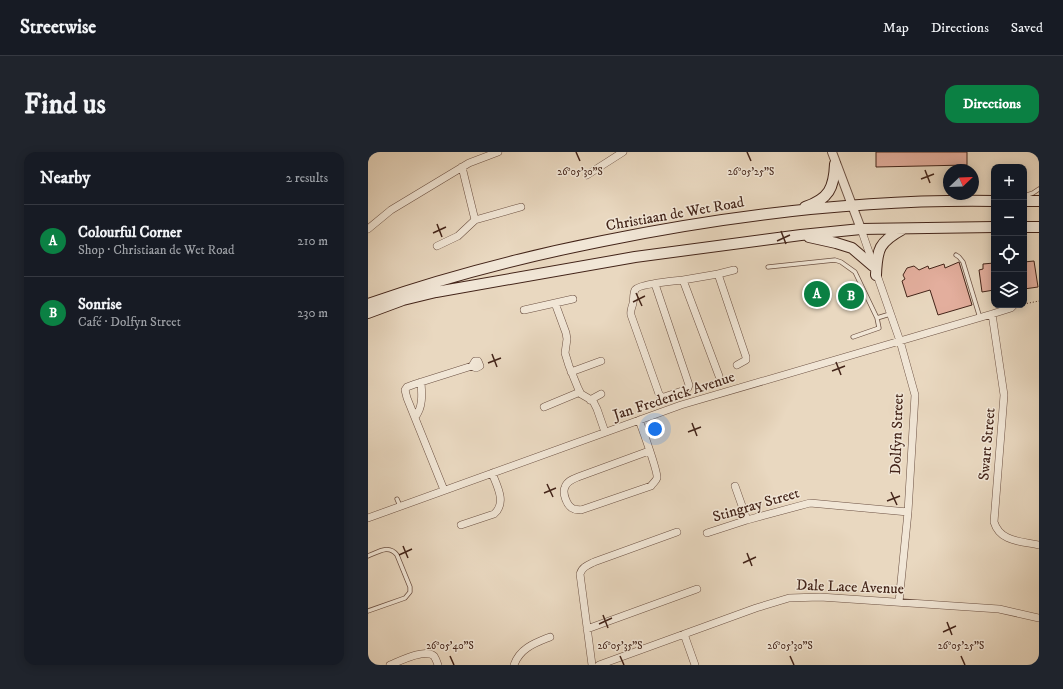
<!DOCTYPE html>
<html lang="en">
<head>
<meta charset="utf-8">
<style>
  body { margin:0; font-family:"IM FELL DW Pica",serif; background:#20242c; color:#f1f3f6 }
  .controls { position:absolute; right:12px; top:12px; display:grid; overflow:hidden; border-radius:8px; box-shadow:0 2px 10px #0003 }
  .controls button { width:36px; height:36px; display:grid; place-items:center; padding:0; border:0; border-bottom:1px solid #363941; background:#171b24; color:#f1f3f6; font:20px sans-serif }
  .compass { position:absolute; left:575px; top:12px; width:36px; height:36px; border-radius:50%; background:#171b24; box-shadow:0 2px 10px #0003; rotate:67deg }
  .you { position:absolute; left:287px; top:277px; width:14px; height:14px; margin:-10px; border:3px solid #fff; border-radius:50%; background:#1a73e8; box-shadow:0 0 0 6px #1a73e833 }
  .badge { display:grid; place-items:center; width:26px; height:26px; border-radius:50%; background:#0b8043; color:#fff; font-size:13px; font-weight:700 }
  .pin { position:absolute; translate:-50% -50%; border:2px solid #fff; box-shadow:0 1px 4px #0006 }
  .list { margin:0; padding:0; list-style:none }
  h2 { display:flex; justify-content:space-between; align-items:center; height:52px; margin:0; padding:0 16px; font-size:17px }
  h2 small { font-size:13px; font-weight:400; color:#9ea1a6 }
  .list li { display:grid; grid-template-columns:26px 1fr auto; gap:12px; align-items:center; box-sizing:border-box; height:72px; padding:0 16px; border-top:1px solid #363941 }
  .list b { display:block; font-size:15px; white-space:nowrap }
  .list p { margin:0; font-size:13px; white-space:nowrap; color:#9ea1a6 }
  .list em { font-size:13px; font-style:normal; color:#9ea1a6 }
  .icon { flex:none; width:22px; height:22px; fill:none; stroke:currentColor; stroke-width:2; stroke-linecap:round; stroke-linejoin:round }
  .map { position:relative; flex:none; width:671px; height:513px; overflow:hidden; border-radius:12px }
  header { display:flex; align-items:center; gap:24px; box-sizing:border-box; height:56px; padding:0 20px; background:#171b24; border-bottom:1px solid #363941 }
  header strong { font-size:19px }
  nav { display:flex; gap:22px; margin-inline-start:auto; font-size:14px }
  .intro { display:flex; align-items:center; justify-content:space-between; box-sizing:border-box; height:96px; padding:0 24px }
  h1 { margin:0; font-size:28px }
  .button { padding:10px 18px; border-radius:12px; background:#0b8043; color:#fff; font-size:14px; font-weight:700 }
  main { display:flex; gap:24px; padding:0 24px }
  aside { flex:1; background:#171b24; border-radius:12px; box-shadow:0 2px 10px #0003 }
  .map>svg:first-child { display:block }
  .building { fill:#e3ae9d; stroke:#432419 }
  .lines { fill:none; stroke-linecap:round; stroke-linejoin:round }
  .service-casing { stroke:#6c5143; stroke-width:5 }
  .minor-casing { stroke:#6c5143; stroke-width:8 }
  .tertiary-casing { stroke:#6c5143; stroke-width:10 }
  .secondary-casing { stroke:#432419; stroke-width:12 }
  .path { stroke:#432419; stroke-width:1; stroke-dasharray:1 2; stroke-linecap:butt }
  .service { stroke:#f1e6d6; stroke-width:3.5 }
  .minor { stroke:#f1e6d6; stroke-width:7 }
  .tertiary { stroke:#f1e6d6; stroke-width:8 }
  .secondary { stroke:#f1e6d6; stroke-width:10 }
  .ticks { fill:none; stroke:#432419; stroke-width:1.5 }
  .labels { text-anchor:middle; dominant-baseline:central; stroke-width:3; stroke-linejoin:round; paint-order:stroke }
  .street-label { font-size:15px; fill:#432419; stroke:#f1e6d6 }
  .ticks-label { font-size:10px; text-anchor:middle; fill:#432419; stroke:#f1e6d6; stroke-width:3; stroke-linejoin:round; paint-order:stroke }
</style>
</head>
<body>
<header>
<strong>Streetwise</strong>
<nav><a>Map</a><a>Directions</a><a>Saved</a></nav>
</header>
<div class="intro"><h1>Find us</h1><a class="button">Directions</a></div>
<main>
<aside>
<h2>Nearby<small>2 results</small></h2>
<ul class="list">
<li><span class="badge">A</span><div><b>Colourful Corner</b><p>Shop · Christiaan de Wet Road</p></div><em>210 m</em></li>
<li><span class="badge">B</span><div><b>Sonrise</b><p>Café · Dolfyn Street</p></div><em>230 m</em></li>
</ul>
</aside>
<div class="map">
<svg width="671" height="513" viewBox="0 0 671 513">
  <rect width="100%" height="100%" fill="#e9d8c0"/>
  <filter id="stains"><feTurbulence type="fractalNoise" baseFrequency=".005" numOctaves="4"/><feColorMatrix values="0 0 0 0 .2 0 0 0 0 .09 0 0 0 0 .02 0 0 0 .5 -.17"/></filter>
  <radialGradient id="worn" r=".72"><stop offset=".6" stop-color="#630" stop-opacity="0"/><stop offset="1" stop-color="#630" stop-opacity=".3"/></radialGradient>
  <path class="building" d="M508 0H599V13L508 15Z
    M666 109 670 135 656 137V110Z
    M591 110 604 153 570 163 562 138 539 145 534 129 537 127 535 123 539 116 546 114 551 118 560 114 561 117 576 112 577 116Z
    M626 111V138L614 140 611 118 615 117V112Z"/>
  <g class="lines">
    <defs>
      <path id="service" d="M656 44 665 41 671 37
        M588 103 591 105 595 110 612 166
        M400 115 467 108 473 110 487 120 509 166 522 162
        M485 185 511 176 509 166
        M29 347 32 354
        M0 404C10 400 21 392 29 403L42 435V440L37 446 0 459"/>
      <path id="minor" d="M94 15 107 68 153 55
        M219 23 255 0
        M0 77 23 58 101 11 130 0
        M493 77 532 189 547 243 540 360 531 450
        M69 94 90 84 107 68
        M350 122 366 118
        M287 132 321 233 320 236 317 238 296 245H294L291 242 263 163C262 158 264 156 265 151 266 147 265 142 267 138 270 132 307 129 315 128
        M187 151 198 181 199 187 197 201 201 214 210 236 213 242 225 249 229 257 237 280
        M156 158 205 147
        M624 162 636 243 626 370C632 390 653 389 671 393
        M203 220 233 209
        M351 224 315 128 350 122 378 205V208L369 213
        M222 248 233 242
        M176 255 212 240
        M47 265C55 256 54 242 53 230
        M271 268C274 276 290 320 289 326 288 329 285 331 283 334L213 358C210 357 208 358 206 357 199 355 194 341 197 335 199 329 205 327 210 325L281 299
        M367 334 379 368
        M76 338 39 246 37 238 39 235 47 232 104 214 107 209H110L112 214 108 216 104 214
        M0 366 313 253 624 162 643 156 646 153
        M93 373 126 362C139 351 129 334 124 321
        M339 381 379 368 442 351 540 360
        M219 477 329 437
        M316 482 327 513
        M22 513C32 509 57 496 66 504 68 507 69 510 70 513
        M146 513C152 496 167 491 182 485
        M224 513 212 422C214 415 220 413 226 410L309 380
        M231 513 388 456 421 446 452 445 616 456 631 457 671 466"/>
      <path id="tertiary" d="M464 0 493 77"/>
      <path id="secondary" d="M656 49H671
        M437 55C461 47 466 36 467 12
        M656 75H671
        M441 85 468 91 484 96 505 114
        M508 123C509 97 511 90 535 77
        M0 152C77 125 155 105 235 89 363 63 495 47 626 49
        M0 161 35 148 68 140 267 105 433 83 493 77 626 75"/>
    </defs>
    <use href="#service" class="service-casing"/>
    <use href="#minor" class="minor-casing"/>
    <use href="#tertiary" class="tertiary-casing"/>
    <use href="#secondary" class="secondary-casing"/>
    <path class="path" d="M656 152 671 149"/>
    <use href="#service" class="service"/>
    <use href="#minor" class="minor"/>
    <use href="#tertiary" class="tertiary"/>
    <use href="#secondary" class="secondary"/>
  </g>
  <path class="ticks" d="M208 0 212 9M379 0 383 9M557 18 562 31M553 27 566 22M69 72 74 85M413 79 418 92M65 81 78 75M409 89 422 83M268 141 274 154M265 150 277 144M124 202 129 215M468 210 473 223M120 211 133 206M464 219 477 214M324 271 329 284M320 280 333 275M179 332 185 345M523 340 529 353M176 341 188 336M519 349 532 344M35 394 40 406M379 401 384 414M31 403 44 397M375 411 388 405M235 463 240 476M579 470 584 483M231 472 244 466M575 480 588 474M82 504 86 513M252 504 256 513M422 504 426 513M593 504 597 513"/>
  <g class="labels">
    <g class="street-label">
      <text transform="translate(307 62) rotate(-10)">Christiaan de Wet Road</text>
      <text transform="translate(306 244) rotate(-18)">Jan Frederick Avenue</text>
      <text transform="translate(529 282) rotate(-88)">Dolfyn Street</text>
      <text transform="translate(619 292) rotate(-85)">Swart Street</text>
      <text transform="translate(388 353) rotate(-16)">Stingray Street</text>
      <text transform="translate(482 435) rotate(2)">Dale Lace Avenue</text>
    </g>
  </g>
  <g class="ticks-label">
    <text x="212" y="23">26°05'30"S</text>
    <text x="383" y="23">26°05'25"S</text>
    <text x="82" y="497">26°05'40"S</text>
    <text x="252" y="497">26°05'35"S</text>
    <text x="422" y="497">26°05'30"S</text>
    <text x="593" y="497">26°05'25"S</text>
  </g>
  <rect width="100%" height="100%" filter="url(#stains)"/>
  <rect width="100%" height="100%" fill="url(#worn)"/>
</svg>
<div class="controls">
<button>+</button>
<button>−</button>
<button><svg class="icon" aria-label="locate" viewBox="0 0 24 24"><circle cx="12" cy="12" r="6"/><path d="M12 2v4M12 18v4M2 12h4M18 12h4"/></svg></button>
<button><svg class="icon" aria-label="layers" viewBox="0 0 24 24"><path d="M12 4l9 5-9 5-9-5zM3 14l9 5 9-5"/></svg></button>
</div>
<svg class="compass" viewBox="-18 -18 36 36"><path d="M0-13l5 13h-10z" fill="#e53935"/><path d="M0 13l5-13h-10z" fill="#9ea1a6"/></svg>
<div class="you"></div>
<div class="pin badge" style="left:449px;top:142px">A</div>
<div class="pin badge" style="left:483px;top:144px">B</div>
</div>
</main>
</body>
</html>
